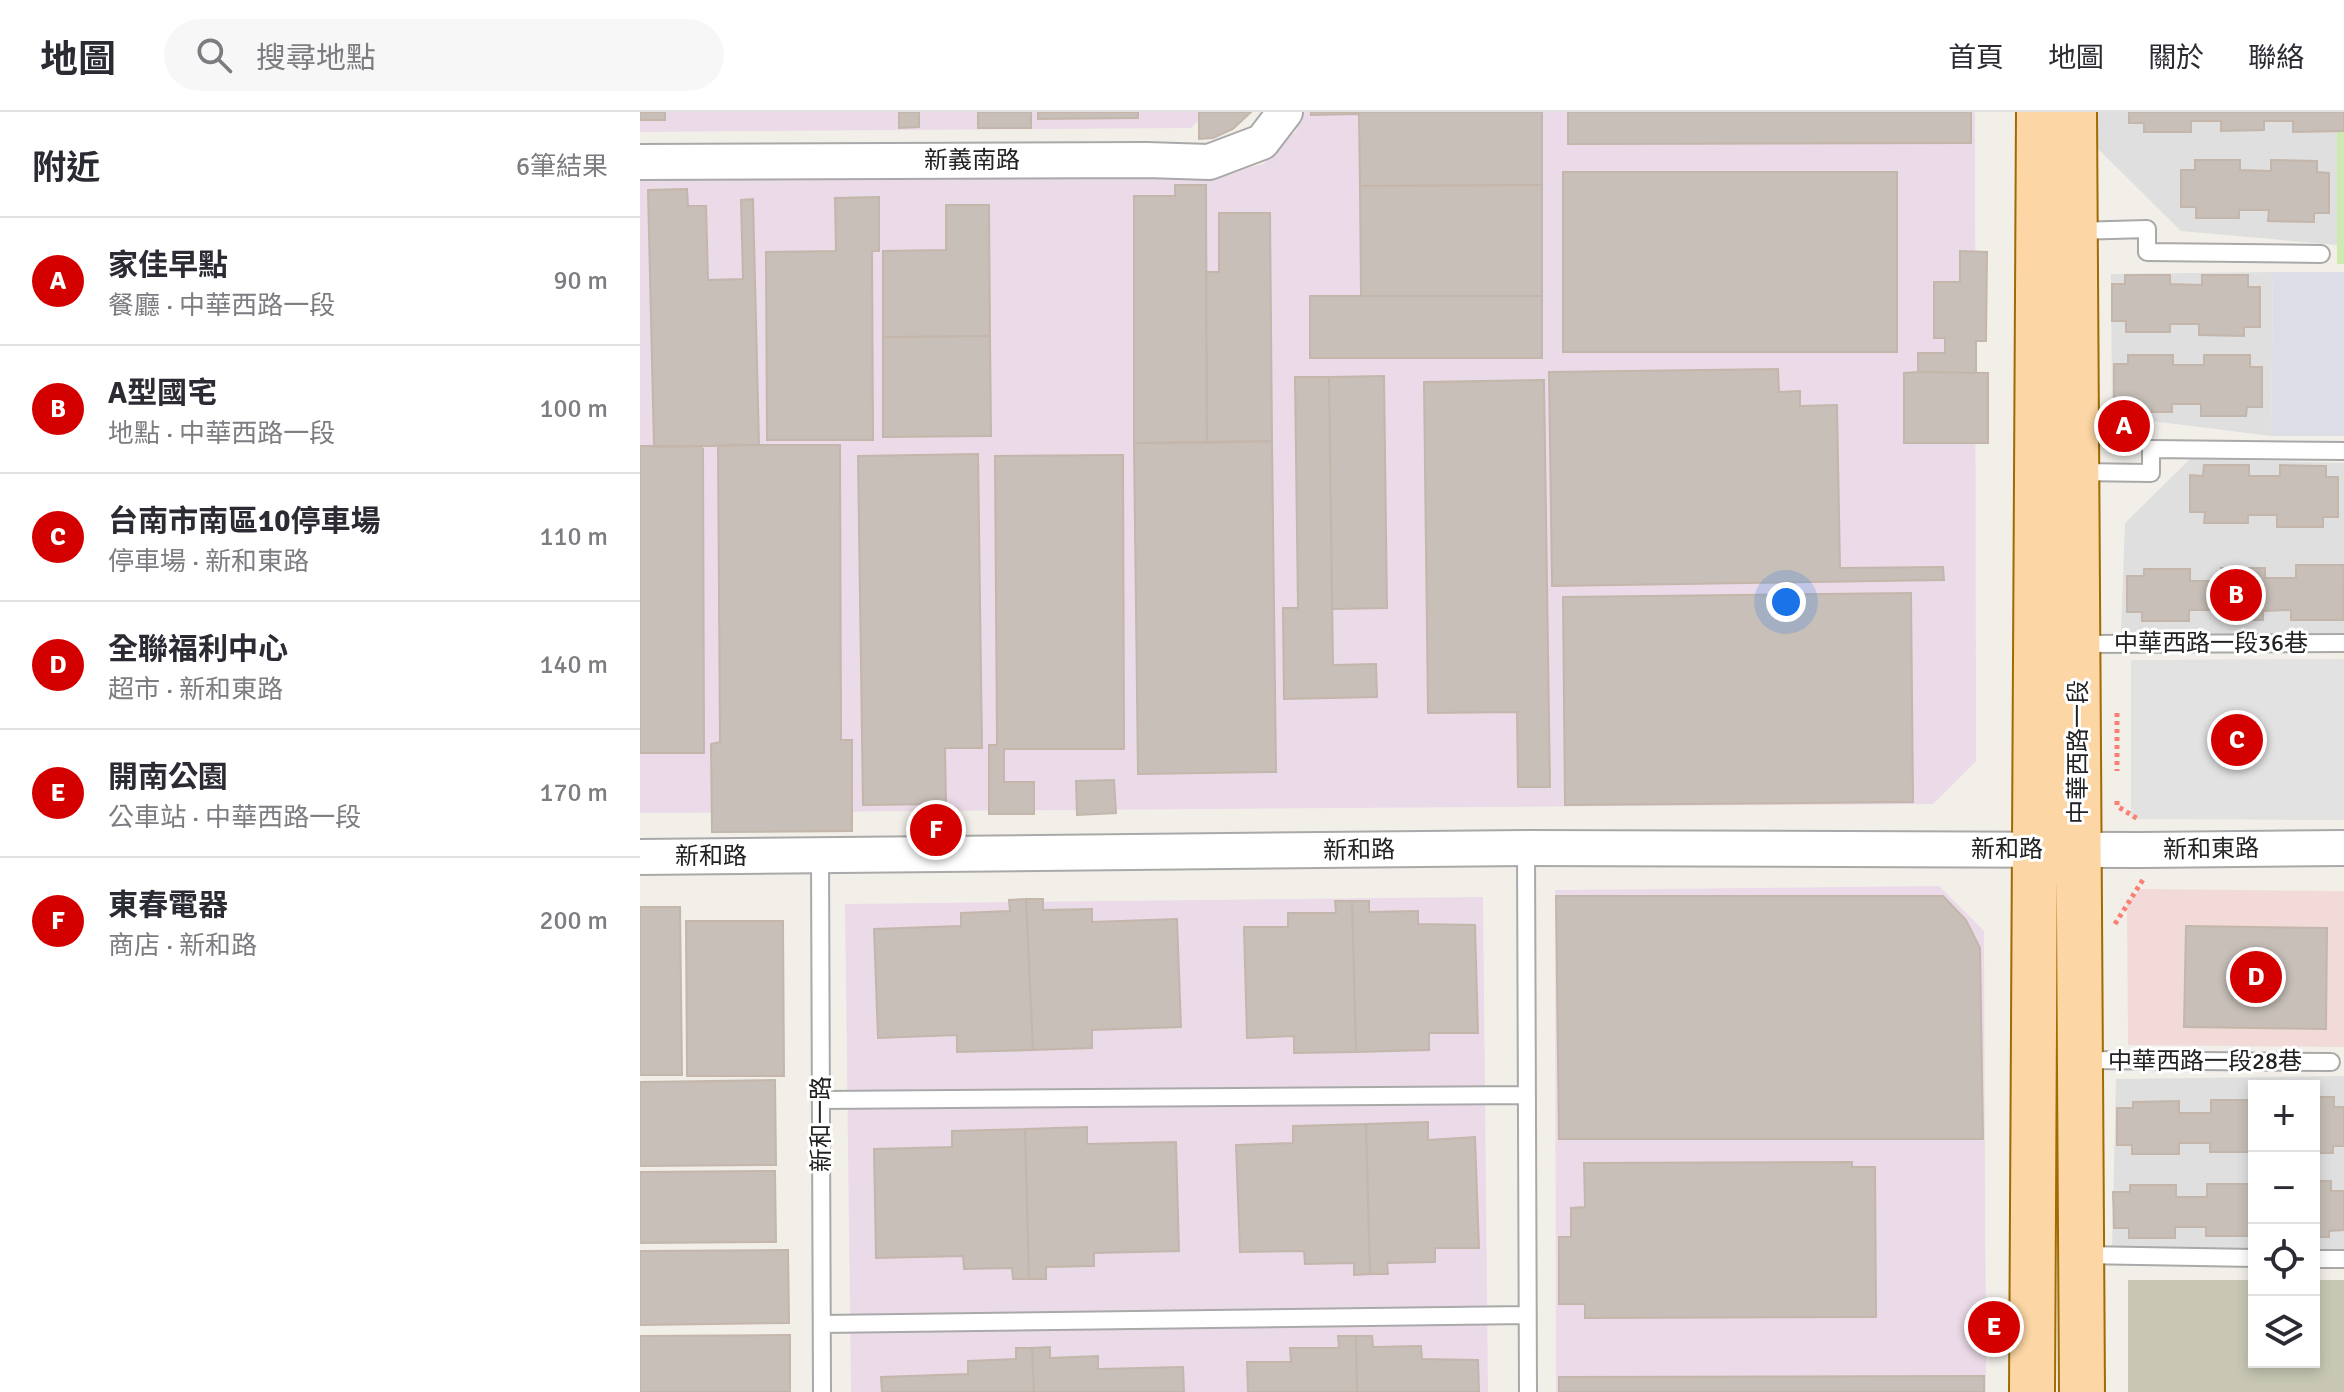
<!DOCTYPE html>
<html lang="zh-TW">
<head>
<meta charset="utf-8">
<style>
  body { margin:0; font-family:Signika,"Noto Sans TC",sans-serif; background:#f7f7f7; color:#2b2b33 }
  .controls { position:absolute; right:24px; bottom:24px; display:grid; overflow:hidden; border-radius:0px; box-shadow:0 4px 12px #0003 }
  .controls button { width:72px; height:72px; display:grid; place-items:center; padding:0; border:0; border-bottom:2px solid #e1e1e2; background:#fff; color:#2b2b33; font:40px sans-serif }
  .you { position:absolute; left:1146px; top:490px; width:28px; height:28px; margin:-20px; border:6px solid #fff; border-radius:50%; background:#1a73e8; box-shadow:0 0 0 12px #1a73e833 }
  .badge { display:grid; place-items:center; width:52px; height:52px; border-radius:50%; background:#d40000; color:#fff; font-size:26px; font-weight:700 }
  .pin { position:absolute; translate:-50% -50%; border:4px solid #fff; box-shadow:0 2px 8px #0006 }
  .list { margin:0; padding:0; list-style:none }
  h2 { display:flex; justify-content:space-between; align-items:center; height:104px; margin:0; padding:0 32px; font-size:34px }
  h2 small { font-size:26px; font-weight:400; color:#7c7c81 }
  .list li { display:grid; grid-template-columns:52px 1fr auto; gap:24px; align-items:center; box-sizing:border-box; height:128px; padding:0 32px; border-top:2px solid #e1e1e2 }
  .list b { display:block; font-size:30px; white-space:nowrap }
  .list p { margin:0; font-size:26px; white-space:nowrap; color:#7c7c81 }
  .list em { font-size:26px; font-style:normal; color:#7c7c81 }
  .icon { flex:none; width:44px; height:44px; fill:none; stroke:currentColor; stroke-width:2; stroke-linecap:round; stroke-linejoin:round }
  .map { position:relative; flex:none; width:1704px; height:1280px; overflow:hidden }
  header { display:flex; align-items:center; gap:48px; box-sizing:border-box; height:112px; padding:0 40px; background:#fff; border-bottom:2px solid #e1e1e2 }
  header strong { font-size:38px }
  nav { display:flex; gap:44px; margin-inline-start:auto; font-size:28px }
  .search { width:560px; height:72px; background:#f7f7f7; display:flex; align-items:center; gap:20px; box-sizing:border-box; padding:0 28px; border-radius:44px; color:#7c7c81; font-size:30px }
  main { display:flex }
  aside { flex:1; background:#fff }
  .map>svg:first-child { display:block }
  .residential { fill:#e0dfdf }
  .commercial { fill:#f2dad9 }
  .industrial { fill:#ebdbe8 }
  .construction { fill:#c7c7b4 }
  .grass { fill:#cdebb0 }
  .parking { fill:#e2e2e2 }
  .plaza { fill:#dddde8 }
  .building { fill:#c7bfb8; stroke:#c4b6ab; stroke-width:2 }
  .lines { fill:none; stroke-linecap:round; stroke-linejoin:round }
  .lane-casing { stroke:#a9a9a9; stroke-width:20 }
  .street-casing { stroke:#a9a9a9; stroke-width:38 }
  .primary-casing { stroke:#a06b00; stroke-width:48 }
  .path { stroke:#fa8072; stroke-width:5; stroke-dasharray:4 4; stroke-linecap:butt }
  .lane { stroke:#fff; stroke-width:16 }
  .street { stroke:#fff; stroke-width:34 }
  .primary { stroke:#fcd6a4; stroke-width:44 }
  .labels { text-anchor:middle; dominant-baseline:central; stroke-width:6; stroke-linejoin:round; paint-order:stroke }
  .street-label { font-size:24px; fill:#222; stroke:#fff }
</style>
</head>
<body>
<header>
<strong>地圖</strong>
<div class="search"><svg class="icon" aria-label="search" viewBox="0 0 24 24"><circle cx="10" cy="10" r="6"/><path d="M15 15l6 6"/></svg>搜尋地點</div>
<nav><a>首頁</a><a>地圖</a><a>關於</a><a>聯絡</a></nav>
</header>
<main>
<aside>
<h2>附近<small>6筆結果</small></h2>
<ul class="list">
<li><span class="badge">A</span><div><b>家佳早點</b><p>餐廳 · 中華西路一段</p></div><em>90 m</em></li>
<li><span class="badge">B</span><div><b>A型國宅</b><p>地點 · 中華西路一段</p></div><em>100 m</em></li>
<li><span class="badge">C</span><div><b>台南市南區10停車場</b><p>停車場 · 新和東路</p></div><em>110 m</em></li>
<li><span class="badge">D</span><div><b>全聯福利中心</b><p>超市 · 新和東路</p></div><em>140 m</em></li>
<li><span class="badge">E</span><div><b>開南公園</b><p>公車站 · 中華西路一段</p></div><em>170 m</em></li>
<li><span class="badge">F</span><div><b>東春電器</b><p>商店 · 新和路</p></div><em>200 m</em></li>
</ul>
</aside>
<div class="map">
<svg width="1704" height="1280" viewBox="0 0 1704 1280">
  <rect width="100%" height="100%" fill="#f2efe9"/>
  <path class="residential" d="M1457 0H1697V133L1541 119 1456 35Z
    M1633 160 1631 324 1472 304 1471 162Z
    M1550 347 1704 351V524L1481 520 1485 411Z
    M1704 964V1139H1674V974H1614V1139L1472 1138 1476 967Z"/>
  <path class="commercial" d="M1501 777 1704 779V935L1488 933 1487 791Z"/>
  <path class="industrial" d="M0 0H568L551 16 0 20Z
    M658 0H1335L1336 649 1293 692 0 701V68L572 65 623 52 657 18Z
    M1299 774 1344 819 1346 1280H916L915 778Z
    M843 785 848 1280H211L205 792Z"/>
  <path class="construction" d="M1488 1168H1614V1250H1674V1168H1704V1280H1488Z"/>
  <path class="grass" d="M1697 0H1704V152H1697Z"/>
  <path class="parking" d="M1704 547V708L1491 707V548Z"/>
  <path class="plaza" d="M1633 160H1704V324H1631Z"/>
  <path class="building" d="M0 0H25V8H0Z
    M259 0H279V15L259 16Z
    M338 0H391V16H338Z
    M398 0H498V6L398 7Z
    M559 0H611L593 17 573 26 559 27Z
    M671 0H902V73L720 74 719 2 671 3Z
    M928 0H1331V31L928 32Z
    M1489 0H1704V19L1653 20V9H1624V18L1581 19V9H1551V20H1504V11H1489Z
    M1555 48H1600V58L1631 59V48L1677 49V60L1689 61V101H1674V110L1628 109 1629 98H1599V106H1556V95H1541V58H1555Z
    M923 60H1257V240H923Z
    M535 73H566L567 331H494V84H535Z
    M902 73V184H721L720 74Z
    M47 77 48 94H66L68 168 103 167 101 88 113 87 119 333 14 335 8 78Z
    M239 85V139H232L233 328H127L126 140 196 139 195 86Z
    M306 93H349L350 224 243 225V139L306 138Z
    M579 101H630L632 329 567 331 566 160H579Z
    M1320 139 1347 140 1346 229H1336V261L1278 260V241H1305V226H1294V170H1320Z
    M1485 163H1530V172L1562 173V163H1608V175H1620V215H1604V224L1559 223V212H1530V220H1486V209H1472V172H1485Z
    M670 184H902V246H670Z
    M350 224 351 324 243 325V225Z
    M1488 243H1533V253H1564V243H1610V255H1622V295H1607L1606 304H1561V292H1532V300H1489V289H1474V252H1488Z
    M1138 257 1139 280 1160 279V294L1197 293 1200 456 1303 455 1304 468 912 474 909 260Z
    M1278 260 1348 261V331H1264V261Z
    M744 264 747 496 692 497 689 265Z
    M655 265H689L693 553 736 552 737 585 644 587 643 496H658Z
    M904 268 910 675H878L877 600 788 601 784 270Z
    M632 329 636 660 498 662 494 331Z
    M78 333H200L201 628H212V719L72 720 71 632 80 630Z
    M0 334H63L64 641H0Z
    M338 342 342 636H305L306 692 223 693 218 344Z
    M483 343 484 637H364V670H394V702H349V633H357L355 344Z
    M1564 353H1609V364H1640V353L1686 354V365H1698V405H1683V415H1637V403H1608V411H1564L1565 400H1550V363L1563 364Z
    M1656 453H1704L1703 508H1651V498L1623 499V508H1580V498H1549V509H1502V500H1487V464H1504V457H1550V469H1581V456H1625V466H1656Z
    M1271 481 1273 690 925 693 923 485Z
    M474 668 476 701 437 703 436 669Z
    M916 784H1303L1326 808 1340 836 1343 1027H919Z
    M386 787H403V798L452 797V810L537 807 541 915 452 918V936L393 938Z
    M386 787 393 938 317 940V923L238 926 234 817 321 814V801L370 799 369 788Z
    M695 789H712L716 940 654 941V924L607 926 604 815H648V801H696Z
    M712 789H729V800L778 799V812L835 813 838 921H789V938L716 940Z
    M0 795H40L42 963H0Z
    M46 809H143L144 964H47Z
    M1546 814 1687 816 1686 917 1544 915Z
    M135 968 136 1053 0 1054V970Z
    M1674 985H1694V995H1704V1034H1693V1041H1674Z
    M1571 988H1614L1613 1040H1570V1031H1539V1042H1492V1033H1477V996H1493V990L1539 989V1001H1571Z
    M788 1010V1028L835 1025 839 1136H795V1150L747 1151 748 1162H730L726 1012Z
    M726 1012 730 1162 714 1163V1151L665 1152 664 1139 600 1140 596 1033 653 1031V1014Z
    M447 1015V1032L536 1030 539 1139 454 1141V1154L406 1155V1167H389L385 1017Z
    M385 1017 389 1167H373L372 1156 324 1157 323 1144 236 1146 234 1037 312 1035V1019Z
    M1212 1050V1055H1235L1236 1205 945 1206V1192H919V1125H931V1096L945 1095 944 1051Z
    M135 1059 136 1130 0 1131V1060Z
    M1674 1069H1691V1079H1704V1118L1689 1119V1125H1674Z
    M1567 1072H1611V1082H1614V1115H1609V1124H1566V1115H1535V1126H1489V1116H1474L1473 1080H1490V1073H1536V1085H1567Z
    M148 1138 149 1211 0 1213V1139Z
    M150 1223V1280H0V1224Z
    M698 1224H716L717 1280H608L607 1250H651L650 1236H699Z
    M716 1224H732L733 1235 781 1234 782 1247 838 1248 839 1280H717Z
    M410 1235V1246L458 1244V1257L543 1255 544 1280H394L392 1236Z
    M376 1236H392L394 1280H242L241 1265 328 1262V1249L376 1247Z
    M1344 1264V1280H919V1265Z"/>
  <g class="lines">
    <defs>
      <path id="lane" d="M1435 119 1507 117V140L1681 142
        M1438 360 1511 361V337L1704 339
        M1439 532 1704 531
        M886 736 888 1280
        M180 744 182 1280
        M1442 948 1691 950
        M181 988 887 983
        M1442 1143 1614 1146
        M1674 1147H1704
        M182 1212 887 1203"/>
      <path id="street" d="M0 50 507 48 569 50 622 30 645 0
        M0 745 886 736 1503 738 1704 736"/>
      <path id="primary" d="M1434 0 1442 1280
        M1392 1280 1399 0"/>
    </defs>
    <use href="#lane" class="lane-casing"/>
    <use href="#street" class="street-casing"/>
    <use href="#primary" class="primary-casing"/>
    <path class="path" d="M1477 601V659
      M1477 689V694L1498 707
      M1475 812 1504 766"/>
    <use href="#lane" class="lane"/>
    <use href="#street" class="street"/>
    <use href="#primary" class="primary"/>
  </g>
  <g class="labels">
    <g class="street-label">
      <text x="332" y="48">新義南路</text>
      <text x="1571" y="531">中華西路一段36巷</text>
      <text transform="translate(1438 640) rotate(-90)">中華西路一段</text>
      <text x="1367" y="737">新和路</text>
      <text transform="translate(1571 737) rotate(-1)">新和東路</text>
      <text transform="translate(719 738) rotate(-1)">新和路</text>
      <text x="71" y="744">新和路</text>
      <text x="1565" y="949">中華西路一段28巷</text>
      <text transform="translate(181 1012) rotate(-90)">新和一路</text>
    </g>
  </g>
</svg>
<div class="controls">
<button>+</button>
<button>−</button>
<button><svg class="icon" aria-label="locate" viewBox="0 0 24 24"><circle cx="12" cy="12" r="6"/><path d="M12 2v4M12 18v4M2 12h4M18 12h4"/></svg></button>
<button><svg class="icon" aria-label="layers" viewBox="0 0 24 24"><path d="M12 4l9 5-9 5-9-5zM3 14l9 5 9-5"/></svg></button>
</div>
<div class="you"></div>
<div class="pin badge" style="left:1484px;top:314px">A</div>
<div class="pin badge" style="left:1596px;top:483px">B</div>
<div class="pin badge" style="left:1597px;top:628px">C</div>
<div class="pin badge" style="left:1616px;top:865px">D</div>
<div class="pin badge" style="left:1354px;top:1215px">E</div>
<div class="pin badge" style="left:296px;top:718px">F</div>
</div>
</main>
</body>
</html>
